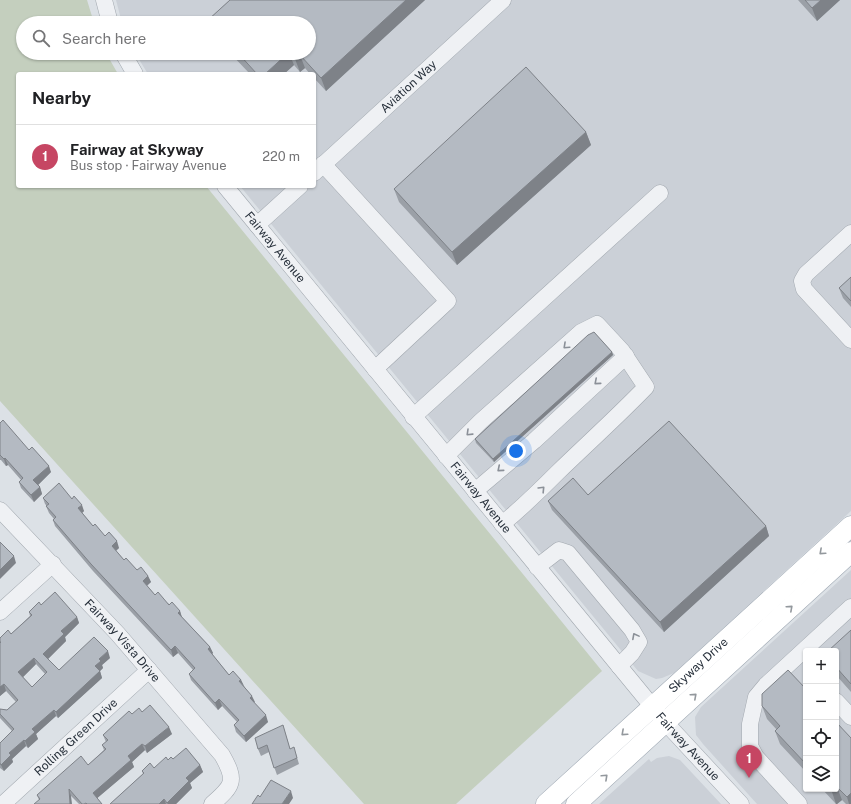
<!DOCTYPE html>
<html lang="en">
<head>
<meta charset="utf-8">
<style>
  body { margin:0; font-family:"Public Sans",sans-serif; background:#f2f2f2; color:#202124 }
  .controls { position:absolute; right:12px; bottom:12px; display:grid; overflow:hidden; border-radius:4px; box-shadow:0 1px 3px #0004 }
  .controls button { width:36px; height:36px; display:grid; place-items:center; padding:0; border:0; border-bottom:1px solid #e0e0e0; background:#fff; color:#202124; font:20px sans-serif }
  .you { position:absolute; left:516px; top:451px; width:14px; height:14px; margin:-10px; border:3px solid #fff; border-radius:50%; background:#1a73e8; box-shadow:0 0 0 6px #1a73e833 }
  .badge { display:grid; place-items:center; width:26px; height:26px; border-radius:50%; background:#c64663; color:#fff; font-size:13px; font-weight:700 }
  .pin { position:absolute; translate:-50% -33px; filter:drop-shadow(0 1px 2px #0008) }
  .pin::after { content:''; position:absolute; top:21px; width:14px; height:12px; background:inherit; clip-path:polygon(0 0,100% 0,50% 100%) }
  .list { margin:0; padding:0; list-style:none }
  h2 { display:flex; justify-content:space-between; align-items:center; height:52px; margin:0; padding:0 16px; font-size:17px }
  h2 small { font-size:13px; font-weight:400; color:#757577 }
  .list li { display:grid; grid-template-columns:26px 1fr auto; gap:12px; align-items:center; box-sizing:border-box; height:64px; padding:0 16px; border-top:1px solid #e0e0e0 }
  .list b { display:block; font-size:15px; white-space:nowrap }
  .list p { margin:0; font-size:13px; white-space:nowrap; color:#757577 }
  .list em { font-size:13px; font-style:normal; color:#757577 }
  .icon { flex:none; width:22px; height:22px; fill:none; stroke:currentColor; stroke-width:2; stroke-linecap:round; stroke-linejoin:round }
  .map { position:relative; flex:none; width:851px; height:804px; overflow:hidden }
  .search { position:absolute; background:#fff; box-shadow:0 1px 3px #0004; left:16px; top:16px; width:300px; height:44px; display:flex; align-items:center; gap:10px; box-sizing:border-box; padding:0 14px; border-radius:22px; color:#757577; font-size:15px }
  .panel { position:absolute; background:#fff; box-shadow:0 1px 3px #0004; left:16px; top:72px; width:300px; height:116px; border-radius:4px }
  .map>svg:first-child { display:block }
  .built { fill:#cbd0d7; fill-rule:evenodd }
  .green { fill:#c4cfbe }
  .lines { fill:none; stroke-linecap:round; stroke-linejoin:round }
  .minor-casing { stroke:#a2a8af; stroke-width:17 }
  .major-casing { stroke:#9ca6b1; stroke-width:21 }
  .minor { stroke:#eff1f4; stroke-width:16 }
  .major { stroke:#fff; stroke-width:20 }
  .wall { fill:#9ba0a7; fill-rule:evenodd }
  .shaded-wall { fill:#7e8288 }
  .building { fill:#b4bac2; stroke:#7e8288; fill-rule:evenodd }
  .oneway { stroke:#8b9098 }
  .oneway2 { stroke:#93989d }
  .labels { text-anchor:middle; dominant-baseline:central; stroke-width:3; stroke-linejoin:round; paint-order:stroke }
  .street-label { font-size:12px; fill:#27303b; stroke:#ecf0f4 }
</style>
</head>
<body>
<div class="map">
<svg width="851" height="804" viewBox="0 0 851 804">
  <rect width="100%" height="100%" fill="#dce1e6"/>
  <path class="built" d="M116 0H851V511L674 673 662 678 656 679 638 671 240 186H314V74H148L135 53H309V23H122Z
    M851 570V804H757L703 744 696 735 695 717 701 707ZM806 651H836V789H806Z
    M669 756 680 760 721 804H599L649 759 651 762 657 758Z"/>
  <path class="green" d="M0 0H87L94 23H23V53H106L118 74H18V186H206L602 671 456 804H364L0 401Z"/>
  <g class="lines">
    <defs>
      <g id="minor">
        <path d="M104 0 110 23"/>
        <path d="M123 53 135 74"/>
        <path d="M323 164 448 301 375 369"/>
        <path id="s1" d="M314 173 503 0"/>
        <path id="s2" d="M225 186 665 722 741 804"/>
        <path d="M257 225 300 186"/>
        <path d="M851 233 806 274 802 281 804 289 851 340"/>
        <path d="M413 417 660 193"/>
        <path d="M446 456 481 421 581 332 597 324 622 351 646 387C618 416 588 443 558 472 540 490 522 508 502 524"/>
        <path d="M475 491 534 441 626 356"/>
        <path id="s3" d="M0 510 117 633 222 755C237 781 233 786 212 804"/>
        <path d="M537 567 559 550 568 553 632 630 639 642 632 653 619 666"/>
        <path d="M0 612 53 564"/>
        <path d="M836 701 851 717"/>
        <path id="s4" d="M3 804 149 670"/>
        <path d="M799 804 756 757 750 746V724L756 697 766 685 851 607"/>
      </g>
      <g id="major">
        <path id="s5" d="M546 804 851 526"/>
        <path d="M576 804 851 552"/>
      </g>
    </defs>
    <use href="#minor" class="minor-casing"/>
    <use href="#major" class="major-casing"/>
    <use href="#minor" class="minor"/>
    <use href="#major" class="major"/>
  </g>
  <path class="wall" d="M230 0H425L326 91 314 78V74H310L305 68 300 72 294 65 284 74H250L230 53H309V23H209L208 20Z
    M798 0H840L817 21Z
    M586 132 591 145 457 265 399 202 394 189Z
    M851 277V307L843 298 839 288Z
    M612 352 613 355 494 462 476 443 475 439Z
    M0 423 29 450 51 472 38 485 40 487 42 494 34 502 21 488 19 482 21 480 8 465 6 466 1 460H0Z
    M43 498 72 499 84 511 82 513 93 526 119 548 116 551 124 560 137 570 148 576 151 582 147 586 155 595 180 611 182 617 210 647 213 653 212 654 229 675 241 680 244 686 254 703 268 722 246 742 236 732 234 725 237 722 222 706 218 710 191 680 189 674 193 670 178 653 173 657 93 571 55 526 53 520 54 519 49 513 46 506H47L45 504Z
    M548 501 766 526 769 536 664 632 552 510Z
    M41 605 77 617 79 623 65 637 66 641 48 659 59 670 110 658 102 665 103 668 100 671 102 678 58 718 56 716 36 734 38 739 28 748 26 746 12 759 13 762 4 771 0 768V743L12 731 0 718V709L7 710 16 702 6 691 0 696V638L11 634 30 616 29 612ZM36 664 45 674 32 687 23 677Z
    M851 630V692L836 675V651Z
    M806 689V772L780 744 775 731 777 730 767 719 762 706Z
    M142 712 172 734 147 753 145 750 132 762 134 767 97 798 102 804H79L71 796 39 800 37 795 88 765 104 750 102 745 106 742 103 735 132 714Z
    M836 722 851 804H846L842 800 837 804H836L822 789H836Z
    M283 725 290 749 296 754 299 764 277 775 269 752 261 756 258 749Z
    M173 759 200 765 203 772 190 783 192 788 176 804H110L143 774 142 771 154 768 168 760Z"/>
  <path class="shaded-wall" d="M406 0H425L326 91 321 78Z
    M821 0H840L817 21 812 8Z
    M288 53H289L294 65 284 74H265Z
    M300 55 305 68 300 72 295 59Z
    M586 132 591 145 457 265 452 252Z
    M612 352 613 355 494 462 493 459Z
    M5 458 8 465 6 466 4 459Z
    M49 466 51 472 36 487 33 480Z
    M40 487 42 494 34 502 31 495Z
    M82 505 84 511 80 515 78 508Z
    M766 526 769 536 664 632 660 622Z
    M117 541 119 548 114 552 112 546Z
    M14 556 16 563 0 579V570Z
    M148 576 151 582 145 587 143 581Z
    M180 611 182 618 178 613Z
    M77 617 79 623 65 637 66 641 46 661 43 654 61 631Z
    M175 646 178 653 173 657 171 650Z
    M210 647 213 653 210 656 208 649Z
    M108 651 110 658 102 665 103 668 100 671 102 678 58 718 56 712 99 659Z
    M34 658 36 664 21 679 18 672Z
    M241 680 244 686 239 681Z
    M4 684 6 691 0 696V687Z
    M252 696 255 702 252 705 250 698Z
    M219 699 222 706 218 710 215 703Z
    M54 710 56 716 36 734 38 739 28 748 25 741 32 729Z
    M266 715 268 722 246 742 244 736Z
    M169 727 172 734 147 753 145 746Z
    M24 740 26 746 12 759 13 762 4 771 1 765 9 753Z
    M142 744 145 750 132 762 134 767 95 800 93 793 128 756Z
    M200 765 203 772 190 783 192 788 176 804H168L167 803 186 778Z
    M837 787 842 800 837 804H836L832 792 835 789H836Z
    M69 789 71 796 72 804H70Z
    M291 791 293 798 289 804H282Z
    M851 793V804H849L847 797Z
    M164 799 166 804H159Z"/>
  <path class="building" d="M230 0H406L321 78 300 55 295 59 289 53H309V23H210L208 20Z
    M805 0H821L812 8Z
    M238 53H288L265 74H257Z
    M526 67 586 132 452 252 394 189Z
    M851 277V301L839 288Z
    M594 332 612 352 493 459 475 439 588 335Z
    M3 420 29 450 32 447 49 466 33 480 40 487 31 495 19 482 23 478 5 458 4 459 0 455V423Z
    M669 421 766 526 660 622 548 501 573 478 588 495Z
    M59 483 72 499 74 496 82 505 78 508 93 526 95 524 105 536 109 532 117 541 112 546 124 560 126 558 137 570 141 567 148 576 143 581 155 595 158 592 169 605 172 602 180 611 178 613 210 647 208 649 229 675 233 671 241 680 239 681 252 696 250 698 266 715 244 736 234 725 239 720 219 699 215 703 189 674 195 668 175 646 171 650 91 564 53 520 56 517 46 506 49 504 43 498Z
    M0 542 14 556 0 570Z
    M55 592 77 617 61 631 64 634 43 654 59 670 94 637 108 651 99 659 101 661 95 666 100 671 56 712 54 710 32 729 35 732 25 741 24 740 9 753 11 755 1 765 0 763V743L14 729 0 714V709L7 710 18 700 4 684 0 687V643L1 642H0V638L8 630 11 634 32 615 29 612 39 602 41 605ZM34 658 47 672 32 687 18 672Z
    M851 630V684L836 667V651H828Z
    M788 670 806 689V764L775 731 780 726 762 706V694Z
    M150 705 169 727 145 746 142 744 128 756 131 760 93 793 102 804H87L86 803 84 804H82L69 789 70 804H34L40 799 37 795 81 756 88 765 106 749 102 745 108 740 103 735 129 711 132 714 139 708 142 712Z
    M836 722 851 738V793L847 797 837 787 836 788Z
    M283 725 290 749 294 747 297 758 274 768 267 745 258 749 255 738Z
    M186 748 200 765 186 778 189 781 167 803 164 799 159 804H110L144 773 142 771 150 763 154 768 166 757 168 760 171 757 173 759Z
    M271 780 291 791 282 804H252L258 795 260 797Z
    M829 789H835L832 792Z"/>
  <defs><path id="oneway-chevron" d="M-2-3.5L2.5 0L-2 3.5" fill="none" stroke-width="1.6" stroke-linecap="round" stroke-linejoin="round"/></defs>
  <g class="oneway">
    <use href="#oneway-chevron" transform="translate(566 346) rotate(137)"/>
    <use href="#oneway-chevron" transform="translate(597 382) rotate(139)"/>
    <use href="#oneway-chevron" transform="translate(469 433) rotate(136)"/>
    <use href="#oneway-chevron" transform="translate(500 469) rotate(140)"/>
    <use href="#oneway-chevron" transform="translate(542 489) rotate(-46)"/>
    <use href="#oneway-chevron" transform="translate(635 636) rotate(-118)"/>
  </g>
  <g class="oneway2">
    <use href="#oneway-chevron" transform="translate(822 552) rotate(138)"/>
    <use href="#oneway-chevron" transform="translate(790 608) rotate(-42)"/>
    <use href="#oneway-chevron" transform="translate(694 696) rotate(-42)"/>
    <use href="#oneway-chevron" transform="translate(624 733) rotate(138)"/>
    <use href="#oneway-chevron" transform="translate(605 777) rotate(-43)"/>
  </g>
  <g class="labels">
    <g class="street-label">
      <text stroke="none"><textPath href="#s1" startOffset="128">Aviation Way</textPath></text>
      <text stroke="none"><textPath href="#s2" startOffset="79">Fairway Avenue</textPath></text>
      <text stroke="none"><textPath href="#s2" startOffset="403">Fairway Avenue</textPath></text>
      <text stroke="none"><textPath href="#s3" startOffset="179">Fairway Vista Drive</textPath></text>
      <text stroke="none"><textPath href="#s5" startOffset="206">Skyway Drive</textPath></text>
      <text stroke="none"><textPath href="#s4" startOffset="99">Rolling Green Drive</textPath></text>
      <text stroke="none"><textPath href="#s2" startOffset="727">Fairway Avenue</textPath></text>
    </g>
  </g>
</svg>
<div class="controls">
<button>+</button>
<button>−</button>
<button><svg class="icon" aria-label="locate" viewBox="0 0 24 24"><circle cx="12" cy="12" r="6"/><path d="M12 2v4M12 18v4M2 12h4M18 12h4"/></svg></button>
<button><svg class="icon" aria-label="layers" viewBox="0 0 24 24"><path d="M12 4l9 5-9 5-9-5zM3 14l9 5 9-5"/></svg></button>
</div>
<div class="you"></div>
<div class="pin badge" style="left:749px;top:778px">1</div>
<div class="search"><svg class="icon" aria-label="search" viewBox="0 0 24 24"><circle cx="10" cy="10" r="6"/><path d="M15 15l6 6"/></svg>Search here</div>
<section class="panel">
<h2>Nearby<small></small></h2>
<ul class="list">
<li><span class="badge">1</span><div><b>Fairway at Skyway</b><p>Bus stop · Fairway Avenue</p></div><em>220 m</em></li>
</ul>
</section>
</div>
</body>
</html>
